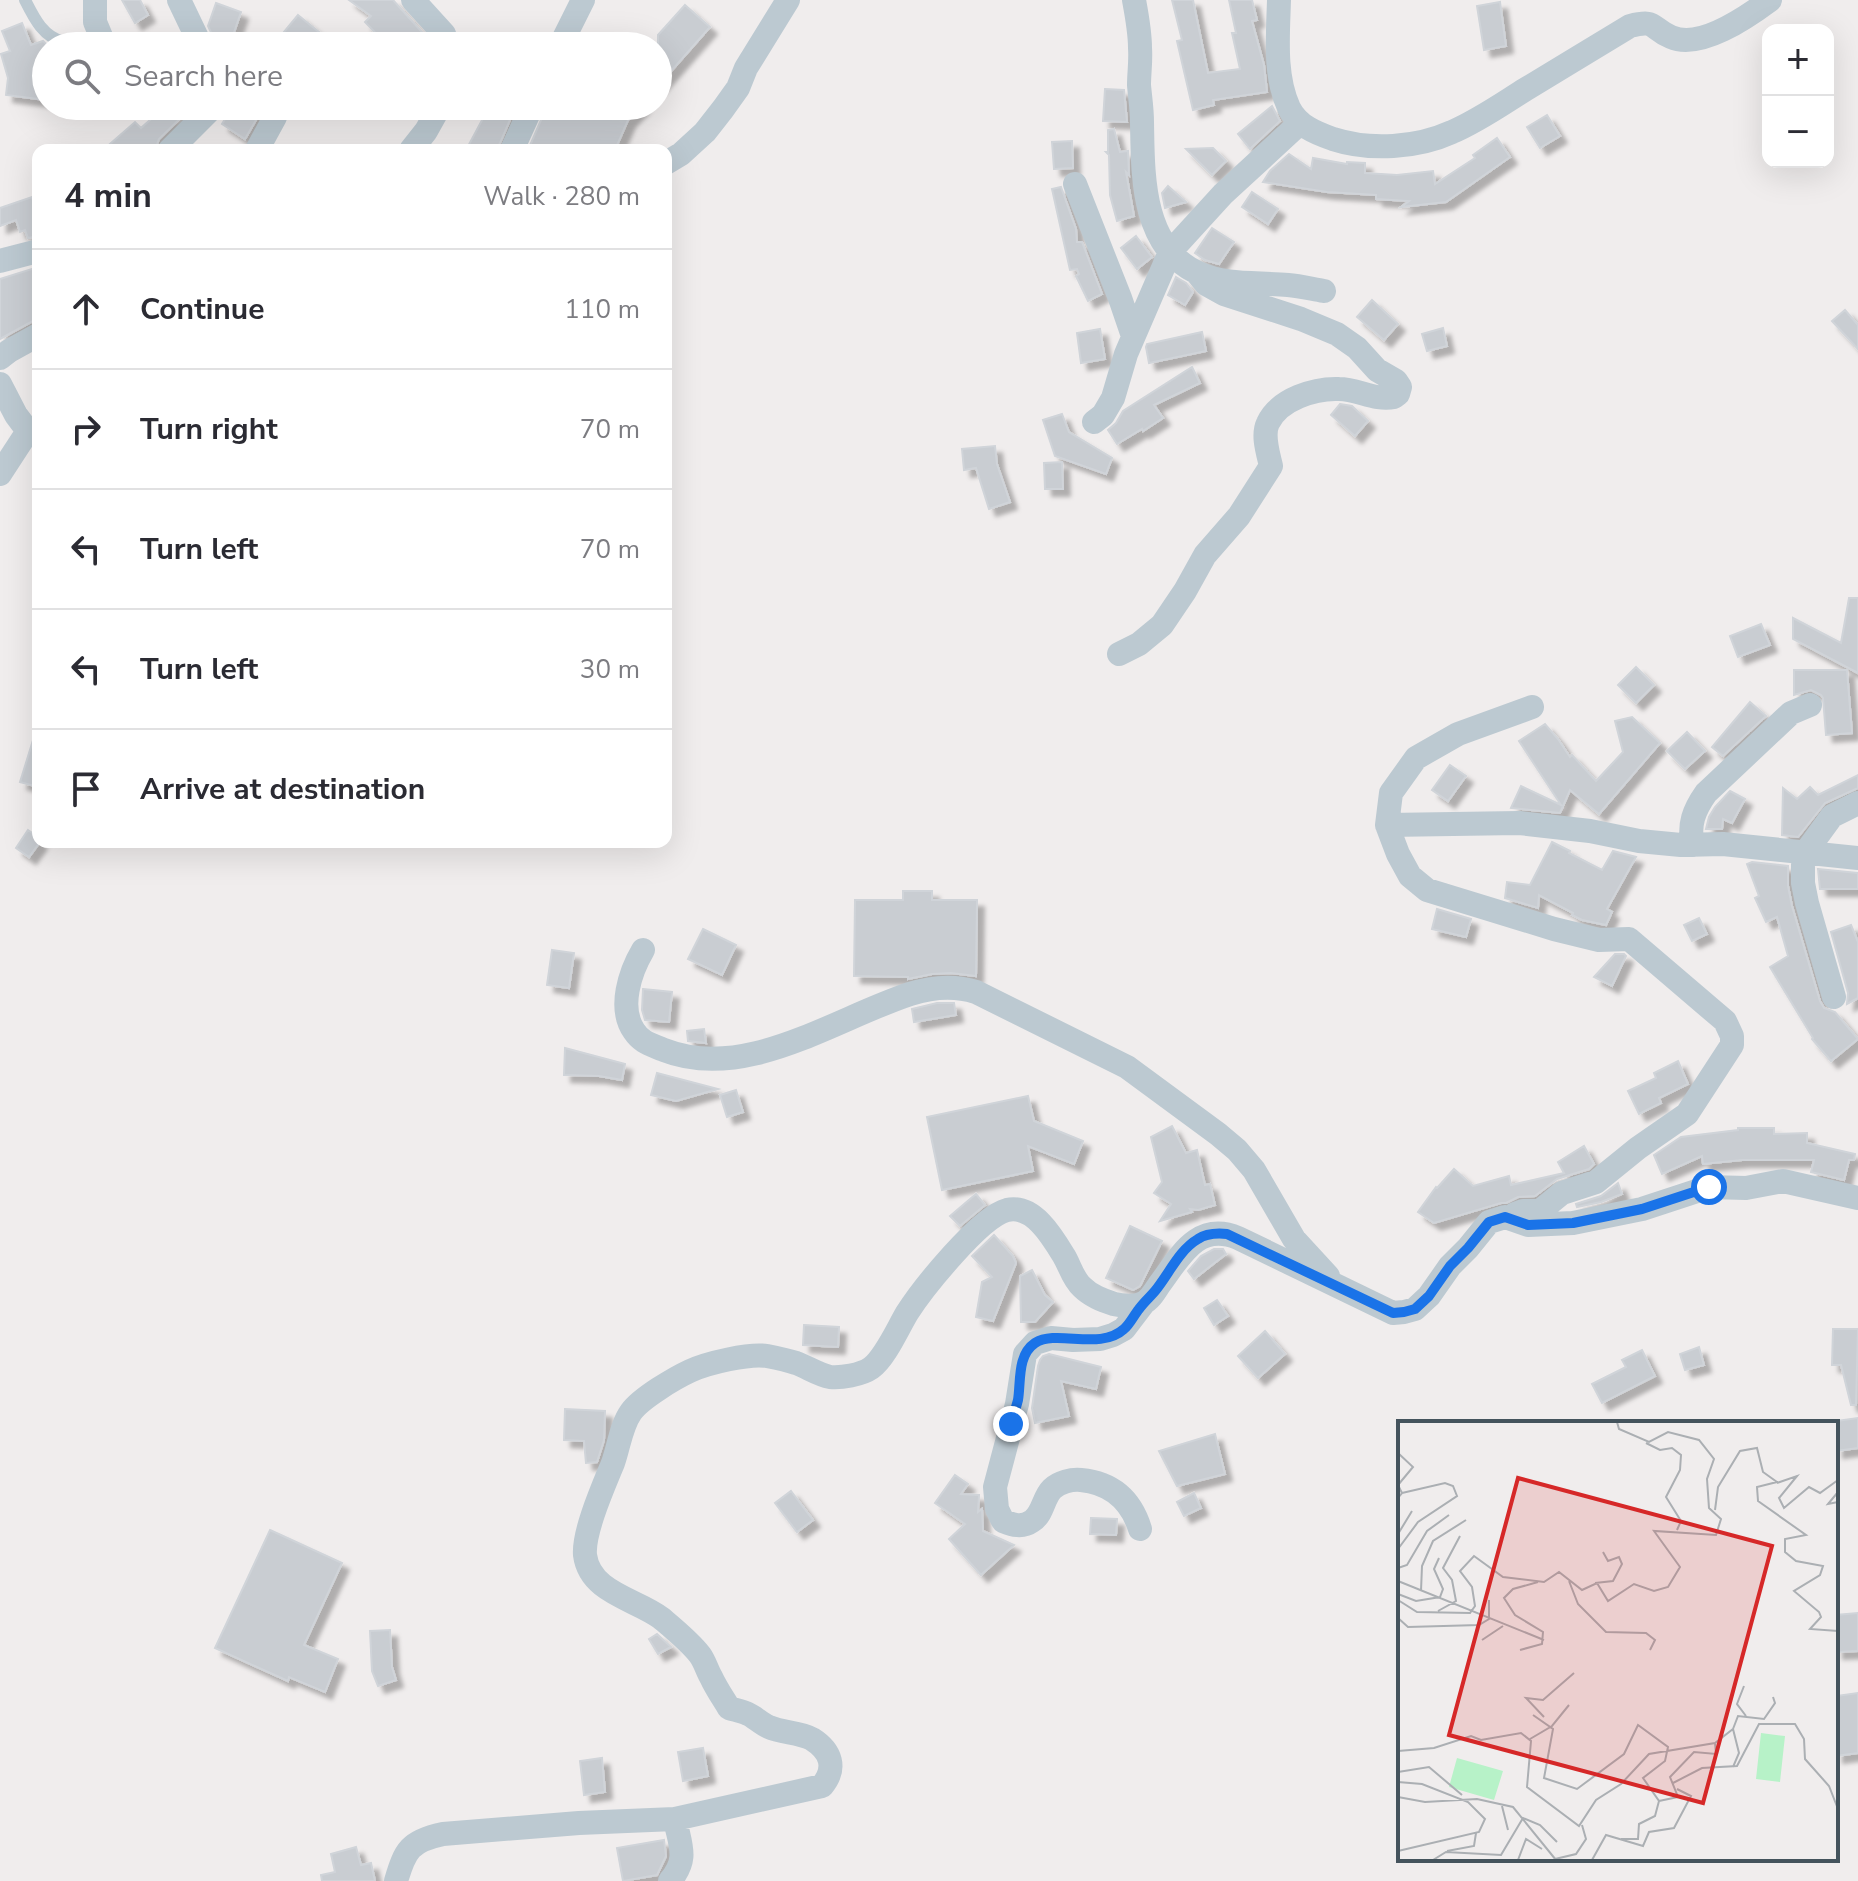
<!DOCTYPE html>
<html lang="en">
<head>
<meta charset="utf-8">
<style>
  body { margin:0; font-family:"Nunito Sans",sans-serif; background:#f2f2f3; color:#2b2b33 }
  .controls { position:absolute; right:24px; top:24px; display:grid; overflow:hidden; border-radius:16px; box-shadow:0 8px 32px #0002 }
  .controls button { width:72px; height:72px; display:grid; place-items:center; padding:0; border:0; border-bottom:2px solid #e1e1e2; background:#fff; color:#2b2b33; font:40px sans-serif }
  .stop { position:absolute; width:24px; height:24px; margin:-18px; border:6px solid #1a73e8; border-radius:50%; background:#fff }
  .stop.end { background:#1a73e8; border-color:#fff; box-shadow:0 2px 8px #0008 }
  .list { margin:0; padding:0; list-style:none }
  h2 { display:flex; justify-content:space-between; align-items:center; height:104px; margin:0; padding:0 32px; font-size:34px }
  h2 small { font-size:26px; font-weight:400; color:#7c7c81 }
  .list li { display:grid; grid-template-columns:52px 1fr auto; gap:24px; align-items:center; box-sizing:border-box; height:120px; padding:0 32px; border-top:2px solid #e1e1e2 }
  .list b { display:block; font-size:30px; white-space:nowrap }
  .list em { font-size:26px; font-style:normal; color:#7c7c81 }
  .icon { flex:none; width:44px; height:44px; fill:none; stroke:currentColor; stroke-width:2; stroke-linecap:round; stroke-linejoin:round }
  .map { position:relative; flex:none; width:1858px; height:1881px; overflow:hidden }
  .search { position:absolute; background:#fff; box-shadow:0 8px 32px #0002; left:32px; top:32px; width:640px; height:88px; display:flex; align-items:center; gap:20px; box-sizing:border-box; padding:0 28px; border-radius:44px; color:#7c7c81; font-size:30px }
  .panel { position:absolute; background:#fff; box-shadow:0 8px 32px #0002; left:32px; top:144px; width:640px; height:704px; border-radius:16px }
  .map>svg:first-child { display:block }
  .building { fill:#c9cdd2; stroke:#d0d4d9; stroke-width:2; filter:url(#shadow) }
  .lines { fill:none; stroke-linecap:round; stroke-linejoin:round }
  .service { stroke:#bcc9d1; stroke-width:12 }
  .minor { stroke:#bcc9d1; stroke-width:24 }
  .route { stroke:#1a73e8; stroke-width:10 }
  .inset-road { fill:none; stroke:#abafb3; stroke-width:2 }
  .view { fill:#d62828; fill-opacity:0.15; stroke:#d62828; stroke-width:4 }
  .inset-edge { fill:none; stroke:#44535c; stroke-width:4 }
</style>
</head>
<body>
<div class="map">
<svg width="1858" height="1881" viewBox="0 0 1858 1881">
  <defs>
    <filter id="shadow"><feDropShadow dx="7" dy="7" stdDeviation="2" flood-color="#0004"/></filter>
  </defs>
  <rect width="100%" height="100%" fill="#f0eded"/>
  <path class="building" d="M122 0H140L148 15 135 23Z
    M349 0H393L431 42 432 46H388L365 22 371 16Z
    M1172 0H1193L1208 73 1240 69 1232 33H1236L1229 0H1252L1257 20 1252 21 1264 65 1267 92 1213 100 1214 105 1193 110 1177 41 1182 40Z
    M1500 2 1506 46 1484 50 1477 6Z
    M216 3 241 12 230 44 214 39 208 26Z
    M685 5 710 27 658 86V35Z
    M298 15 325 37 318 46H299L283 33Z
    M22 23 31 45 43 41 46 44V100L6 95 8 78 1 54 10 51 2 31Z
    M1105 89 1124 90 1127 122 1103 121Z
    M180 106H193L159 139 155 150H103L135 122 141 128 161 110 168 118Z
    M233 106H260V113L245 139 222 124Z
    M501 106H516L497 150H466L488 109 497 115Z
    M547 106H642L628 120 615 150H528Z
    M1272 106 1280 121 1250 149 1238 134Z
    M1547 115 1560 136 1540 148 1527 127Z
    M1114 129 1120 152 1128 151 1129 175 1126 172 1134 216 1117 221 1110 195 1109 155 1106 152H1108V130Z
    M1497 138 1510 157 1446 202 1401 207 1409 201 1376 199V195L1327 192 1263 182 1270 171 1289 154 1311 169 1313 158 1347 164V162L1365 163V173L1397 175 1433 171 1435 184 1475 158 1473 155Z
    M1072 141 1073 168 1054 169 1052 142Z
    M1213 148 1226 161 1212 175 1186 149Z
    M1168 186 1186 202 1165 208 1162 193Z
    M1061 187 1076 229 1077 242H1082L1102 294 1088 301 1076 276 1079 274 1077 269 1070 270 1052 189Z
    M1252 192 1278 209 1268 224 1242 207Z
    M32 197 38 217V236L28 238 25 230 20 232 16 220 0 226V208Z
    M1212 228 1234 242 1219 264 1205 260 1195 253Z
    M1136 236 1152 257 1137 269 1121 248Z
    M38 267V320L31 322 0 339V279Z
    M1176 277 1186 283 1193 292 1185 305 1168 295Z
    M1372 300 1398 324 1384 340 1357 317Z
    M1845 310 1858 325V349L1832 321Z
    M1443 328 1447 346 1427 351 1422 334Z
    M1100 329 1105 359 1081 363 1077 333Z
    M1202 332 1206 351 1149 363 1146 347 1147 344Z
    M1192 367 1200 383 1154 405 1163 418 1143 431 1142 429 1117 444 1108 430 1116 423 1123 411Z
    M1340 404 1352 406 1368 421 1355 436 1331 415Z
    M1062 414 1069 432 1112 458 1106 474 1055 456 1043 420Z
    M995 446 997 464 1010 502 989 509 976 468 964 470 962 449Z
    M1062 462 1063 489H1045L1044 463Z
    M1849 598H1858V673L1793 639V618L1841 643Z
    M1761 624 1770 645 1738 657 1730 636Z
    M1636 667 1654 685 1636 703 1618 685Z
    M1794 670H1847L1852 733 1826 735 1823 698 1821 695 1811 690 1794 695Z
    M1750 702 1766 716 1723 756 1712 747Z
    M1632 717 1660 743 1599 814 1570 790 1560 813 1511 808 1521 786 1561 805 1519 741 1545 724 1558 739 1570 757 1572 755 1596 781 1623 752 1615 721Z
    M1687 732 1705 751 1685 769 1667 751Z
    M34 737 38 738V787L20 782Z
    M1450 765 1466 776 1448 801 1432 790Z
    M1858 775V788L1825 803 1798 837 1782 835 1783 788 1797 799 1810 787 1818 795Z
    M1730 791 1745 799 1732 823 1723 819 1722 829H1706L1709 817 1715 807Z
    M28 830 38 837V842H40L29 857 16 848Z
    M1552 842 1570 851 1569 853 1602 870 1613 851 1636 857 1607 909 1612 912 1606 925 1582 920 1572 915 1573 913 1539 895 1538 908 1505 898 1507 882 1530 885Z
    M1752 862 1788 866V886L1792 906 1820 1001 1824 1008 1835 1012 1858 1039 1831 1061 1812 1039 1813 1038 1770 967 1788 956 1777 917 1766 922 1755 898 1759 896 1747 864Z
    M1818 869 1858 873V889H1820Z
    M903 891H932V900H977L976 976 951 973 932 974 908 979V977L854 976 855 900H903Z
    M1437 909 1471 919 1466 937 1432 929Z
    M1699 918 1707 934 1692 941 1684 925Z
    M1851 925 1858 942V998L1847 1004 1848 993 1831 932Z
    M703 929 736 945 722 975 688 959Z
    M552 950 574 953 569 988 547 985Z
    M1615 954H1624L1626 956 1612 986 1594 977Z
    M643 989 672 992 669 1022 645 1020 642 1010Z
    M937 1003H954L956 1015 914 1022 912 1009Z
    M704 1029 706 1043 688 1041 687 1031Z
    M565 1048 625 1064 622 1080 599 1076 564 1075Z
    M1678 1061 1688 1084 1659 1098 1661 1103 1639 1114 1628 1091 1656 1078 1654 1073Z
    M657 1073 718 1089 676 1101 651 1095Z
    M736 1090 743 1112 727 1117 720 1095Z
    M1028 1096 1034 1121 1083 1141 1074 1164 1028 1146 1033 1171 942 1190 927 1117Z
    M1172 1126 1186 1153 1197 1150 1205 1185 1210 1184 1215 1205 1198 1210 1190 1209 1192 1212 1160 1221 1171 1204 1154 1193 1162 1182 1151 1137Z
    M1738 1128H1774V1134L1807 1133V1143L1855 1154 1854 1160H1849L1844 1180 1811 1172 1814 1160H1742L1703 1164 1702 1156 1662 1174 1654 1155 1681 1137 1738 1130Z
    M1584 1146 1594 1164 1589 1169 1557 1179 1535 1196 1518 1197 1506 1203H1501L1434 1223 1418 1212 1436 1187 1437 1188 1454 1169 1473 1186 1509 1176 1511 1185 1564 1173 1558 1162Z
    M1618 1183 1622 1194 1601 1202 1577 1207 1576 1204 1601 1196Z
    M976 1194 985 1205 960 1226 950 1216Z
    M1130 1226 1162 1241 1140 1286 1133 1290 1106 1278Z
    M994 1235 1013 1256 1016 1263 993 1321 976 1317 982 1282 992 1277 972 1256Z
    M1214 1249H1223L1226 1254 1194 1279 1188 1271 1201 1256Z
    M1032 1270 1045 1295 1053 1302 1035 1322H1021L1020 1276Z
    M1217 1300 1228 1316 1214 1325 1204 1308Z
    M804 1325 839 1327 838 1347 803 1345Z
    M1833 1329H1858L1856 1405H1851L1841 1365H1832Z
    M1265 1331 1285 1354 1258 1378 1238 1356Z
    M1699 1347 1704 1365 1685 1370 1680 1354Z
    M1642 1350 1655 1376 1602 1403 1592 1384 1626 1367 1622 1360Z
    M1049 1354 1101 1367 1096 1389 1061 1381 1069 1416 1035 1423 1032 1408 1038 1366 1040 1360 1043 1356Z
    M565 1409 605 1411 604 1440 597 1462 586 1463 584 1441 564 1440Z
    M1858 1418V1448L1836 1451V1421Z
    M1215 1434 1225 1474 1177 1486 1159 1451Z
    M955 1475 968 1484 961 1494 979 1495 978 1512 982 1509 983 1531 1014 1545 981 1575 949 1539 965 1524 935 1503Z
    M791 1491 813 1520 797 1532 775 1503Z
    M1194 1493 1201 1508 1184 1516 1177 1502Z
    M1091 1518 1117 1519 1116 1535 1090 1534Z
    M270 1530 342 1563 304 1645 338 1659 325 1692 289 1677 288 1681 215 1648Z
    M1858 1613V1651L1836 1652V1615Z
    M390 1630 392 1667 396 1680 378 1686 372 1671 370 1631Z
    M657 1634 671 1647 658 1654 649 1639Z
    M1858 1693V1753L1836 1756V1696Z
    M703 1748 708 1776 683 1781 678 1752Z
    M602 1758 605 1792 584 1795 580 1761Z
    M664 1840 666 1856 657 1875 623 1881 617 1848Z
    M356 1847 361 1865 371 1863 375 1881H322L321 1875 335 1872 331 1854Z"/>
  <g class="lines">
    <path class="service" d="M25 0C34 18 43 37 64 42 75 44 84 43 97 46"/>
    <path class="minor" d="M95 0V22L105 46
      M179 0 201 46
      M413 0 444 34 448 46
      M1134 0C1137 16 1140 32 1140 48 1141 61 1139 73 1139 85 1140 97 1142 109 1142 122 1143 174 1141 247 1198 273 1226 286 1257 282 1288 285 1300 286 1312 289 1324 291
      M1279 0C1278 35 1274 76 1289 108 1298 126 1316 133 1333 139 1370 151 1417 148 1452 132 1478 121 1502 104 1526 89 1561 68 1595 47 1630 26 1657 19 1650 28 1671 37 1700 50 1747 17 1770 0
      M560 46 583 0
      M170 150 214 106
      M257 150 275 117V106
      M411 150 426 131 440 106
      M512 150 532 106
      M666 163 681 154 705 132 723 109 738 88 746 68 788 0
      M1075 184 1120 298 1133 336
      M0 261 38 251
      M0 358 9 351 38 335
      M0 384 16 415 28 431
      M1094 422 1103 415 1113 398 1126 354 1170 252 1223 194 1300 123
      M0 474 28 431 38 429
      M1119 654 1139 644 1162 625 1185 591 1205 555 1239 516 1271 466C1268 453 1262 435 1268 423 1279 399 1315 388 1339 389 1358 389 1375 401 1394 397L1398 394 1400 387 1396 381 1377 370 1357 348 1337 334 1301 319 1224 294 1206 284 1197 273
      M1387 825 1519 823 1590 831 1639 841 1681 845 1723 844 1858 858
      M1693 845C1688 825 1694 810 1706 793L1791 713 1810 705
      M643 950C630 972 618 1008 634 1031 642 1043 650 1044 664 1050 745 1082 834 1019 910 994 932 987 954 985 976 992L1127 1067 1218 1134 1237 1150 1254 1170 1294 1239 1328 1276
      M1834 997 1807 903 1803 883V865L1805 853 1832 816 1858 803
      M1515 1214 1523 1211H1540L1562 1193 1596 1182 1638 1148 1687 1114 1732 1045V1036L1725 1021 1629 939 1599 940 1554 929 1427 890 1410 876 1398 854 1387 825 1391 793 1416 758 1458 734 1532 707
      M1140 1529C1131 1500 1112 1483 1081 1480 1072 1479 1059 1482 1052 1489 1043 1498 1043 1514 1032 1521 1022 1528 1013 1525 1003 1521L997 1509 995 1487 1017 1404 1025 1354 1035 1343 1051 1338 1073 1340 1100 1339 1113 1335 1124 1329 1143 1304
      M396 1881C405 1850 410 1841 443 1834L579 1823 675 1819 822 1786C837 1768 831 1751 812 1739 799 1732 782 1733 769 1727 761 1724 755 1717 748 1714 742 1711 735 1710 729 1708 723 1698 716 1688 711 1677 707 1670 705 1662 700 1655 690 1642 674 1629 661 1618 636 1599 590 1593 585 1555 583 1532 604 1485 613 1463 619 1446 621 1426 631 1412 641 1398 675 1378 690 1371 707 1363 750 1353 767 1356 777 1358 787 1360 796 1363 807 1367 819 1375 830 1377 841 1378 861 1375 871 1368 885 1358 898 1328 907 1313 923 1288 980 1217 1007 1210 1033 1204 1052 1236 1064 1256 1070 1266 1073 1279 1082 1287 1091 1296 1102 1300 1114 1304 1122 1306 1136 1307 1143 1303 1150 1300 1155 1291 1159 1285 1180 1257 1197 1221 1238 1238L1393 1313 1404 1312 1415 1309 1429 1296 1450 1266 1468 1248 1489 1222 1505 1217 1528 1225 1573 1223 1642 1209 1709 1187 1746 1188 1783 1181 1858 1198
      M670 1881C689 1858 680 1846 675 1819"/>
  </g>
  <g class="lines">
    <path class="route" d="M1011 1424C1013 1416 1016 1408 1018 1400 1021 1382 1017 1355 1035 1343 1057 1329 1100 1351 1124 1329 1130 1324 1134 1315 1139 1309 1144 1302 1150 1297 1155 1291 1169 1274 1179 1250 1198 1239 1207 1233 1217 1233 1227 1234L1393 1313 1404 1312 1415 1309 1429 1296 1450 1266 1468 1248 1489 1222 1505 1217 1528 1225 1573 1223 1642 1209 1709 1187"/>
  </g>
  <g transform="translate(1398 1421)">
    <rect width="440" height="440" fill="#f0eded"/>
    <path d="M363 312 387 315 382 361 358 358ZM59 337 105 350 96 379 51 366Z" fill="#b7f2c8"/>
    <path class="inset-road" d="M248 22 262 29 274 27 283 34 282 49 268 76 283 100 279 109M0 32 15 46 0 64 4 72 0 77M379 62 399 55 381 77 386 87 411 66 422 72 440 59M440 71 430 83 440 81M317 89 320 66 342 30 359 27 365 51 379 61 359 66 360 80 408 114 387 118V131L398 140 425 145 422 154 396 170 421 191 423 196 412 208 440 210M0 113 14 90M0 128 20 101 59 75 55 65 47 62 4 72M0 147 9 144 29 110 51 94M0 160 146 219M171 160 180 183 208 211 248 212 257 219 252 229M197 162 215 160 224 143 221 136 210 140 205 131M23 170 24 145 35 120 68 99M0 173 18 180 42 176 45 168 36 148 41 137M0 179 19 191 72 192 77 185 74 166 62 150 76 135 105 156 146 161 161 151 184 169 199 162 210 180 236 163 256 170 270 166 282 146 256 110 318 114 323 98 311 87 309 58 316 38 301 19 270 11 251 21 221 8 219 1M40 190 58 180 54 159 45 147 62 115M0 197 10 206 81 204 91 198V179M84 219 105 205M122 229 144 223 145 211 117 194 106 177 115 168 140 161M346 265 339 283 348 295M135 294 155 308 146 357 179 368 226 333 240 304 270 326 267 340 245 357 261 380 257 395 241 403 240 418H223M146 296 128 277 145 279 176 252M335 308 340 295 366 298 377 282 375 276M132 318 154 305 171 284M0 330 36 327 73 315 83 319 123 312 133 320 129 366 181 405 198 379 223 363 251 333 317 322 335 308 341 332 335 346M0 351 31 346 64 374M0 361 24 363 70 381 87 398 81 411 0 430M275 362 304 347 339 345 361 303H397L406 318 407 338 431 365 440 388M0 376 27 381 79 378 115 386 158 439M261 380 280 376 272 356 296 331 318 333 317 322M104 385 110 409M49 430 76 425 78 412M157 438 178 433 188 418 184 404M35 439 48 431 103 434 125 397 142 404 159 421M120 439 128 418 144 428M194 439 208 414 245 425 251 411 276 407 293 375 279 368"/>
    <path class="view" d="M120 57 374 125 305 382 51 314Z"/>
    <rect width="440" height="440" class="inset-edge"/>
  </g>
</svg>
<div class="controls">
<button>+</button>
<button>−</button>
</div>
<div class="stop" style="left:1709px;top:1187px"></div>
<div class="stop end" style="left:1011px;top:1424px"></div>
<div class="search"><svg class="icon" aria-label="search" viewBox="0 0 24 24"><circle cx="10" cy="10" r="6"/><path d="M15 15l6 6"/></svg>Search here</div>
<section class="panel">
<h2>4 min<small>Walk · 280 m</small></h2>
<ul class="list">
<li><svg class="icon" aria-label="ahead" viewBox="0 0 24 24"><path d="M12 20V5M6 11l6-6 6 6"/></svg><div><b>Continue</b></div><em>110 m</em></li>
<li><svg class="icon" aria-label="right" viewBox="0 0 24 24"><path d="M7 20v-9h11M14 6l5 5-5 5"/></svg><div><b>Turn right</b></div><em>70 m</em></li>
<li><svg class="icon" aria-label="left" viewBox="0 0 24 24"><path d="M17 20v-9H6M10 6l-5 5 5 5"/></svg><div><b>Turn left</b></div><em>70 m</em></li>
<li><svg class="icon" aria-label="left" viewBox="0 0 24 24"><path d="M17 20v-9H6M10 6l-5 5 5 5"/></svg><div><b>Turn left</b></div><em>30 m</em></li>
<li><svg class="icon" aria-label="arrive" viewBox="0 0 24 24"><path d="M6 21V4h12l-3 4 3 4H6"/></svg><div><b>Arrive at destination</b></div></li>
</ul>
</section>
</div>
</body>
</html>
